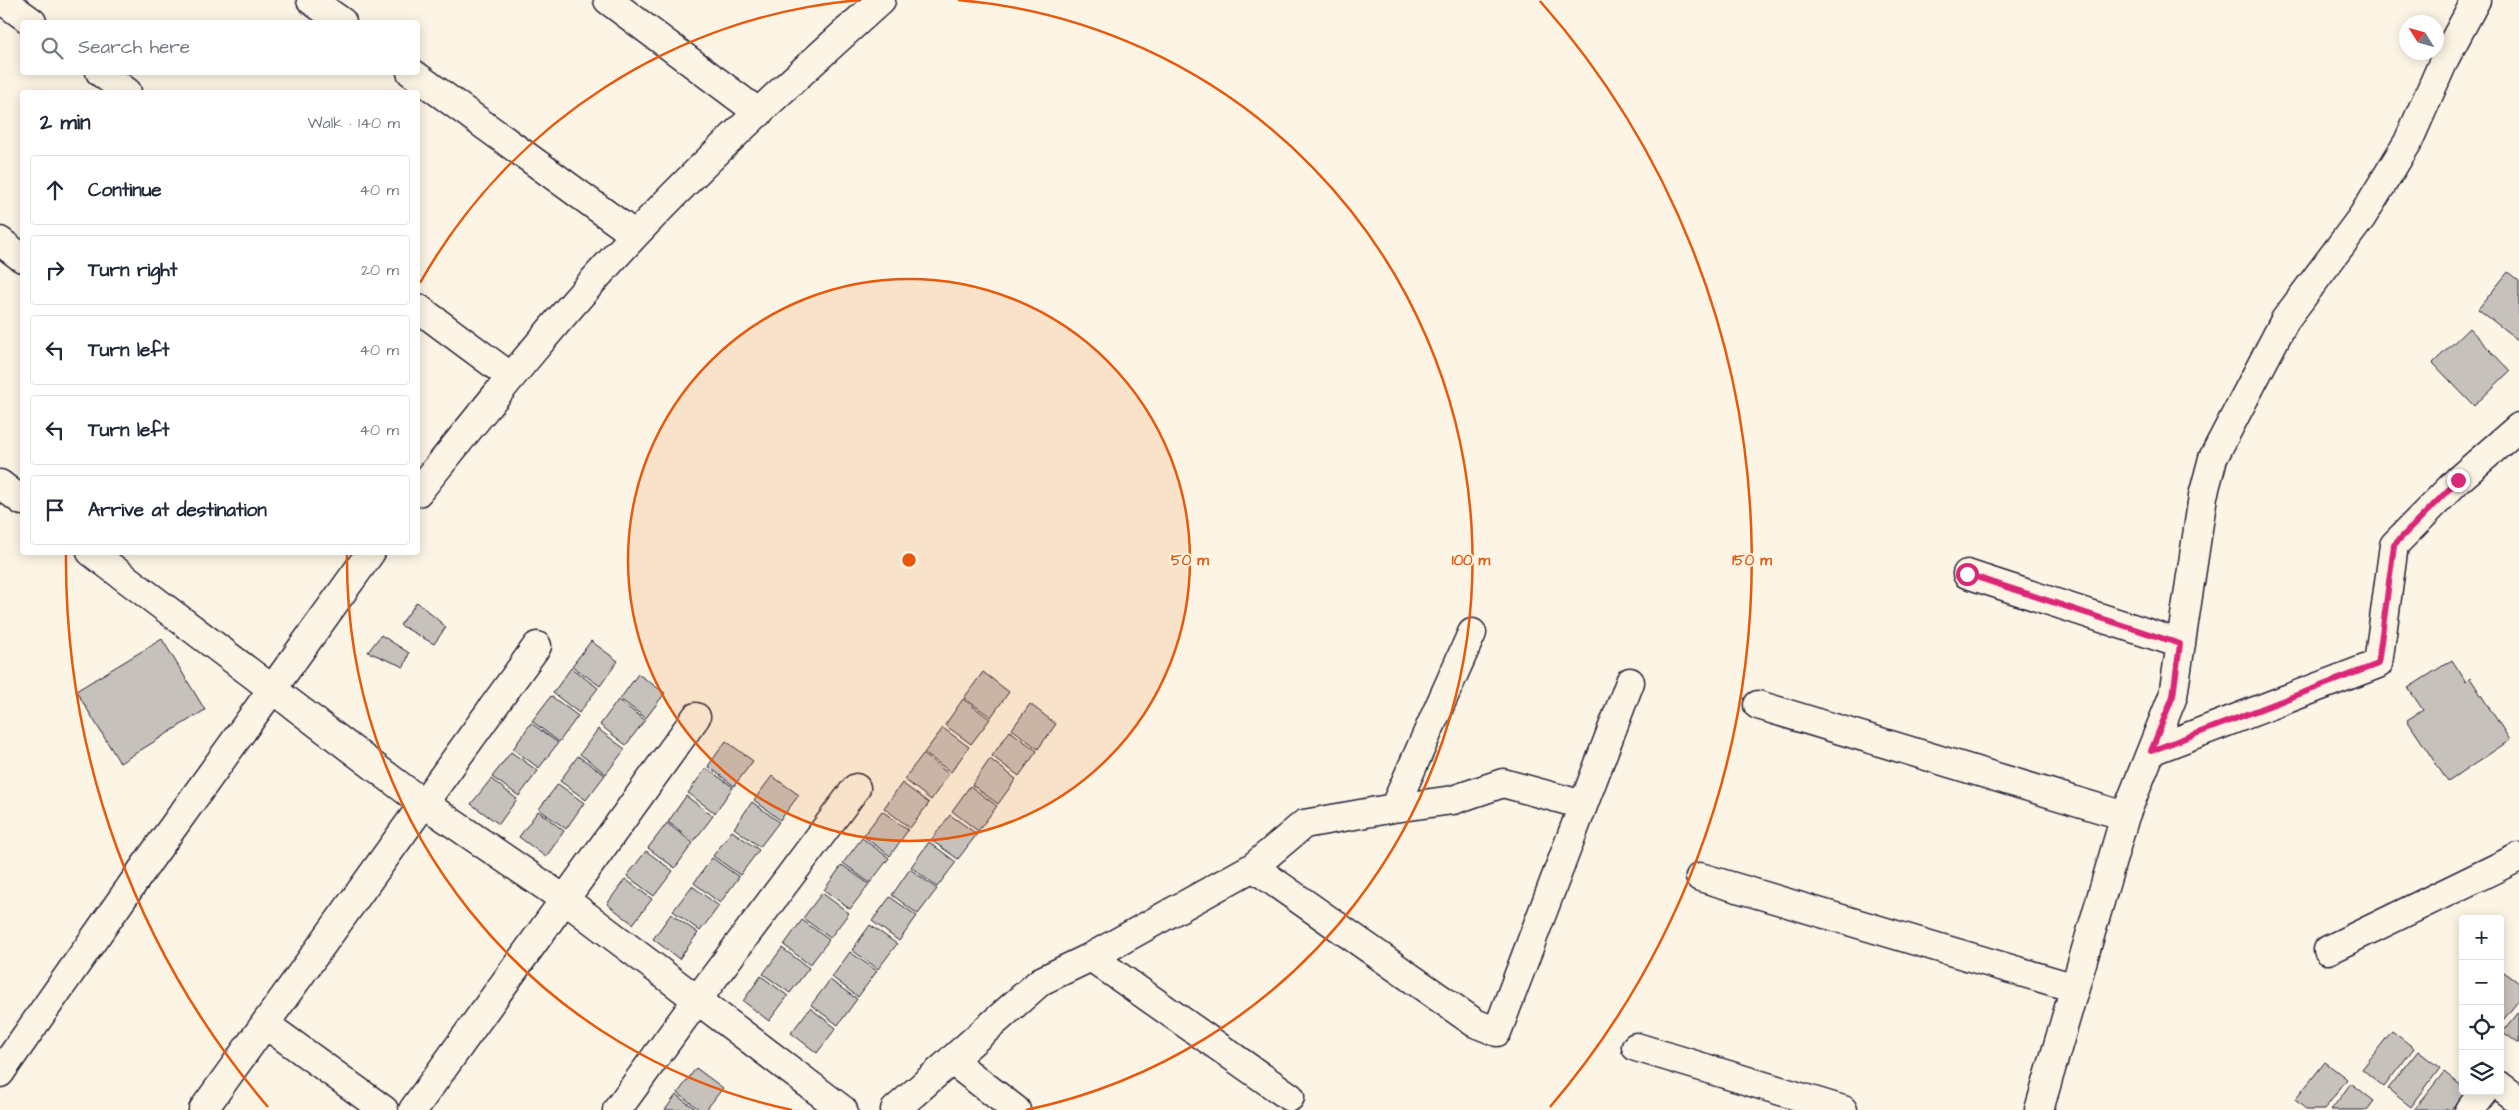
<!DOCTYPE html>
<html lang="en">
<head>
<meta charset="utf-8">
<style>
  body { margin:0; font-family:"Architects Daughter",sans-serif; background:#f6f6f7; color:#1f2937 }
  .controls { position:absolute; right:15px; bottom:15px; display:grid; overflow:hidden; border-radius:5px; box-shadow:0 2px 12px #0003 }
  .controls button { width:45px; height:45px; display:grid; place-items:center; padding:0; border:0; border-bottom:1px solid #e0e1e3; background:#fff; color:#1f2937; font:25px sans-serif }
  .compass { position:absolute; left:2399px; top:15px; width:45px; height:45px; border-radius:50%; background:#fff; box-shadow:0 2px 12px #0003; rotate:307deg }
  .stop { position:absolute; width:15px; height:15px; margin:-11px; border:4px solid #db2777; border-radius:50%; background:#fff }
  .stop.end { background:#db2777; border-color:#fff; box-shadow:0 1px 5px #0008 }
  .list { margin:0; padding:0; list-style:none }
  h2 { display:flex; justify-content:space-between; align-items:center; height:65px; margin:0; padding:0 20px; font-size:21px }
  h2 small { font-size:16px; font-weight:400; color:#747a83 }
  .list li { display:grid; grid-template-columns:32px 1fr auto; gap:15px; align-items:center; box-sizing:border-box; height:70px; margin:0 10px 10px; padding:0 10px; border:1px solid #e0e1e3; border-radius:5px }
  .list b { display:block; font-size:19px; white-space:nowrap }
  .list em { font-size:16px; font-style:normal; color:#747a83 }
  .icon { flex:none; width:28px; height:28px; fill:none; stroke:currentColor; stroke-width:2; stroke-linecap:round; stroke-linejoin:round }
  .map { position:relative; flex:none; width:2519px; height:1110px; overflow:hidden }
  .search { position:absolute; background:#fff; box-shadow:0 2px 12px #0003; left:20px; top:20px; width:400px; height:55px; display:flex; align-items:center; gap:12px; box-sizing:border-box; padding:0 18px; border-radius:5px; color:#747a83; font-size:19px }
  .panel { position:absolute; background:#fff; box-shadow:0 2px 12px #0003; left:20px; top:90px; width:400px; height:465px; border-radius:5px }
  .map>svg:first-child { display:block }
  .building { fill:#c6c1bb; stroke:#22223b }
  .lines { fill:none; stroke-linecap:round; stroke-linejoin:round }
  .minor-casing { stroke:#22223b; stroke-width:31 }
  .minor { stroke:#fcf5e5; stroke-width:28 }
  .route { stroke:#db2777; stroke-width:6 }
  .ring { fill:none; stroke:#e8590c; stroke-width:2.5 }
  .centre { fill:#e8590c; stroke:#fcf5e5; stroke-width:2.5 }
  .ring-label { font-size:15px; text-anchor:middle; font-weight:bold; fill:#e8590c; stroke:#fcf5e5; stroke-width:4; stroke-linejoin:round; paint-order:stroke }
</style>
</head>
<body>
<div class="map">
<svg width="2519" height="1110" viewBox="0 0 2519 1110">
  <rect width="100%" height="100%" fill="#fcf5e5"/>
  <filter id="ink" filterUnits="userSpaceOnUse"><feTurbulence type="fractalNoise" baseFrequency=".02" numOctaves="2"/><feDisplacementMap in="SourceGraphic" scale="10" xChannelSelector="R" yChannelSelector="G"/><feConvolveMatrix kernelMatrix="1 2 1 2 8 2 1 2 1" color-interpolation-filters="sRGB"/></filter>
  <g filter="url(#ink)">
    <path class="building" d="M2508 272 2519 281V341L2478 309Z
      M2469 328 2510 371 2474 406 2433 363Z
      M417 602 446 627 434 644 400 625Z
      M381 635 409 653 404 667 368 652Z
      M162 639 205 710 120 763 76 691Z
      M591 641 618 661 600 686 572 666Z
      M2452 660 2466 682 2470 678 2510 740 2448 782 2407 720 2423 710 2408 688Z
      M571 668 598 688 579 713 553 693Z
      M983 672 1009 692 991 717 964 698Z
      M638 674 665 693 646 718 620 699Z
      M551 696 578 716 559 742 532 721Z
      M963 699 990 719 971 744 945 725Z
      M618 700 645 720 626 745 600 725Z
      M1030 704 1056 724 1038 749 1012 729Z
      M531 723 558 743 539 768 513 749Z
      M943 728 969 747 951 772 924 753Z
      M598 729 625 749 606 774 580 754Z
      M1010 731 1037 751 1019 776 992 756Z
      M726 741 753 761 734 786 708 766Z
      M511 752 538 771 519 796 492 777Z
      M923 754 949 774 931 800 904 779Z
      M578 756 605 775 586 800 560 781Z
      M990 759 1016 779 998 804 972 785Z
      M706 768 733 787 715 813 688 793Z
      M772 776 799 795 780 820 754 800Z
      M491 779 517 799 499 824 471 804Z
      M902 783 929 803 910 828 884 808Z
      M558 784 584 803 566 829 539 809Z
      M970 786 997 806 978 831 952 811Z
      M686 796 713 816 694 841 668 822Z
      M752 802 779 822 760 847 734 828Z
      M538 811 564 831 546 857 519 837Z
      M882 811 908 830 890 856 863 836Z
      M950 815 977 834 958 859 931 840Z
      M667 823 693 843 675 868 648 848Z
      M732 831 759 850 740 875 713 856Z
      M862 838 889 858 870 883 843 863Z
      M929 842 956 862 937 887 911 867Z
      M646 851 673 871 654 896 627 876Z
      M712 858 739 877 720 903 694 883Z
      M842 865 869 884 850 909 824 890Z
      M910 869 937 889 918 914 892 895Z
      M625 879 652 899 633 924 607 904Z
      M692 886 719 906 700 931 673 911Z
      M822 893 849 913 830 938 803 918Z
      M890 897 917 916 899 941 872 921Z
      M671 914 698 933 679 959 653 939Z
      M802 920 829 940 810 965 784 945Z
      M870 925 897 944 878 969 852 950Z
      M782 948 809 968 790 993 763 974Z
      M850 952 877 971 858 997 832 977Z
      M2504 972 2519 983V1000L2500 1024V977Z
      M761 976 788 996 769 1021 743 1001Z
      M830 980 857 999 838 1025 811 1005Z
      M810 1008 836 1028 817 1053 791 1033Z
      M2519 1012V1044L2503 1032Z
      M2392 1031 2414 1048 2384 1087 2362 1069Z
      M2418 1051 2440 1068 2411 1107 2388 1089Z
      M2325 1062 2347 1079 2324 1110H2307L2295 1100Z
      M696 1068 723 1088 706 1110H700L678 1093Z
      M2444 1072 2463 1087V1091H2465L2451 1110H2414Z
      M2351 1083 2374 1101 2367 1110H2331Z
      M676 1095 697 1110H665Z"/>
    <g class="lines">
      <defs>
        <path id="minor" d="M2 0 32 22
          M311 0 342 22
          M608 0 759 113
          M100 72 127 92
          M411 72 635 235
          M0 241 22 258
          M418 308 511 377
          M0 484 22 501
          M418 492C488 405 558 317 635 235 712 153 797 76 881 0
          M91 552 416 798 564 899 843 1110
          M1967 574 2181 644
          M1758 705 2125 816
          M2151 751 2378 664 2394 545 2458 480 2519 427
          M1394 808 1472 633
          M1253 867 1475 1023 1497 1032 1630 682
          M1700 877 2075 988
          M2328 950 2519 857
          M1091 957 1290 1097
          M265 1024 384 1110
          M1636 1047 1843 1110
          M951 1060 1016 1110
          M0 1073 150 859 371 552
          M2500 1086 2519 1100
          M203 1110 537 646
          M413 1110 696 717
          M617 1110 697 1000 856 788
          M895 1110 1041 981 1091 957 1253 867 1304 824 1394 808 1453 800 1503 783 1583 805
          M2039 1110 2125 816 2173 696 2203 496 2213 458 2285 320 2362 217 2408 142 2445 58 2476 0
          M2469 1110 2484 1091"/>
      </defs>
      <use href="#minor" class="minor-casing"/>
      <use href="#minor" class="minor"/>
    </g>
  </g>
  <g class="lines" filter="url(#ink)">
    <path class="route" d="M1967 574 2180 644 2173 696 2151 751 2378 664 2394 545 2458 480"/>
  </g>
  <circle cx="909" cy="560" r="281" fill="#e8590c" fill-opacity=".12"/>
  <g class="ring">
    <circle cx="909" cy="560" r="281"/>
    <path d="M792 1110A562 562 0 0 1 347 555M420 283A562 562 0 0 1 860 0M958 0A562 562 0 0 1 1026 1110"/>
    <path d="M268 1107A843 843 0 0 1 66 553M1540 1A843 843 0 0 1 1550 1107"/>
  </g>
  <circle cx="909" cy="560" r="8" class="centre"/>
  <g class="ring-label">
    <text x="1190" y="565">50 m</text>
    <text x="1471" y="565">100 m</text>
    <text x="1752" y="565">150 m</text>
  </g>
</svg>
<div class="controls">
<button>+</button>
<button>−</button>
<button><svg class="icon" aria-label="locate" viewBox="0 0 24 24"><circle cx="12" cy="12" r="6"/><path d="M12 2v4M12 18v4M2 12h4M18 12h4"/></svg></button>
<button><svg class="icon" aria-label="layers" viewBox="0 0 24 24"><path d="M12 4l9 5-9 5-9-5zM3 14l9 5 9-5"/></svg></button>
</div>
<svg class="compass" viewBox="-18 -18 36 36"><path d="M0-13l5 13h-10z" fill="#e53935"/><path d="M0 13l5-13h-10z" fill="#747a83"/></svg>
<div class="stop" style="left:1967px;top:574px"></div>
<div class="stop end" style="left:2458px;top:480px"></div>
<div class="search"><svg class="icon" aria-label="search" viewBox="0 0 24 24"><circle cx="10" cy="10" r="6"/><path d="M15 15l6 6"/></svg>Search here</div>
<section class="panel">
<h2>2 min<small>Walk · 140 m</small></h2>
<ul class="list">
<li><svg class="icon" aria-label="ahead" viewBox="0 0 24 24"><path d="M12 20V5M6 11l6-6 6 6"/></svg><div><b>Continue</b></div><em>40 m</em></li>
<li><svg class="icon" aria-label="right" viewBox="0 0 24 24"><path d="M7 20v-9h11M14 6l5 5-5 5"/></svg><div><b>Turn right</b></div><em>20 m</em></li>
<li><svg class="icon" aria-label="left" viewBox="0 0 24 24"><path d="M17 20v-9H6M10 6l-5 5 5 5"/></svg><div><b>Turn left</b></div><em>40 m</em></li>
<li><svg class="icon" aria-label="left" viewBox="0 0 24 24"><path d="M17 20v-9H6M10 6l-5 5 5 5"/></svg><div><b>Turn left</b></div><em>40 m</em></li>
<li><svg class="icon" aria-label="arrive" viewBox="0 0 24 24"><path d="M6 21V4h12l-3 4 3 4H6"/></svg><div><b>Arrive at destination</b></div></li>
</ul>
</section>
</div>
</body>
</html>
